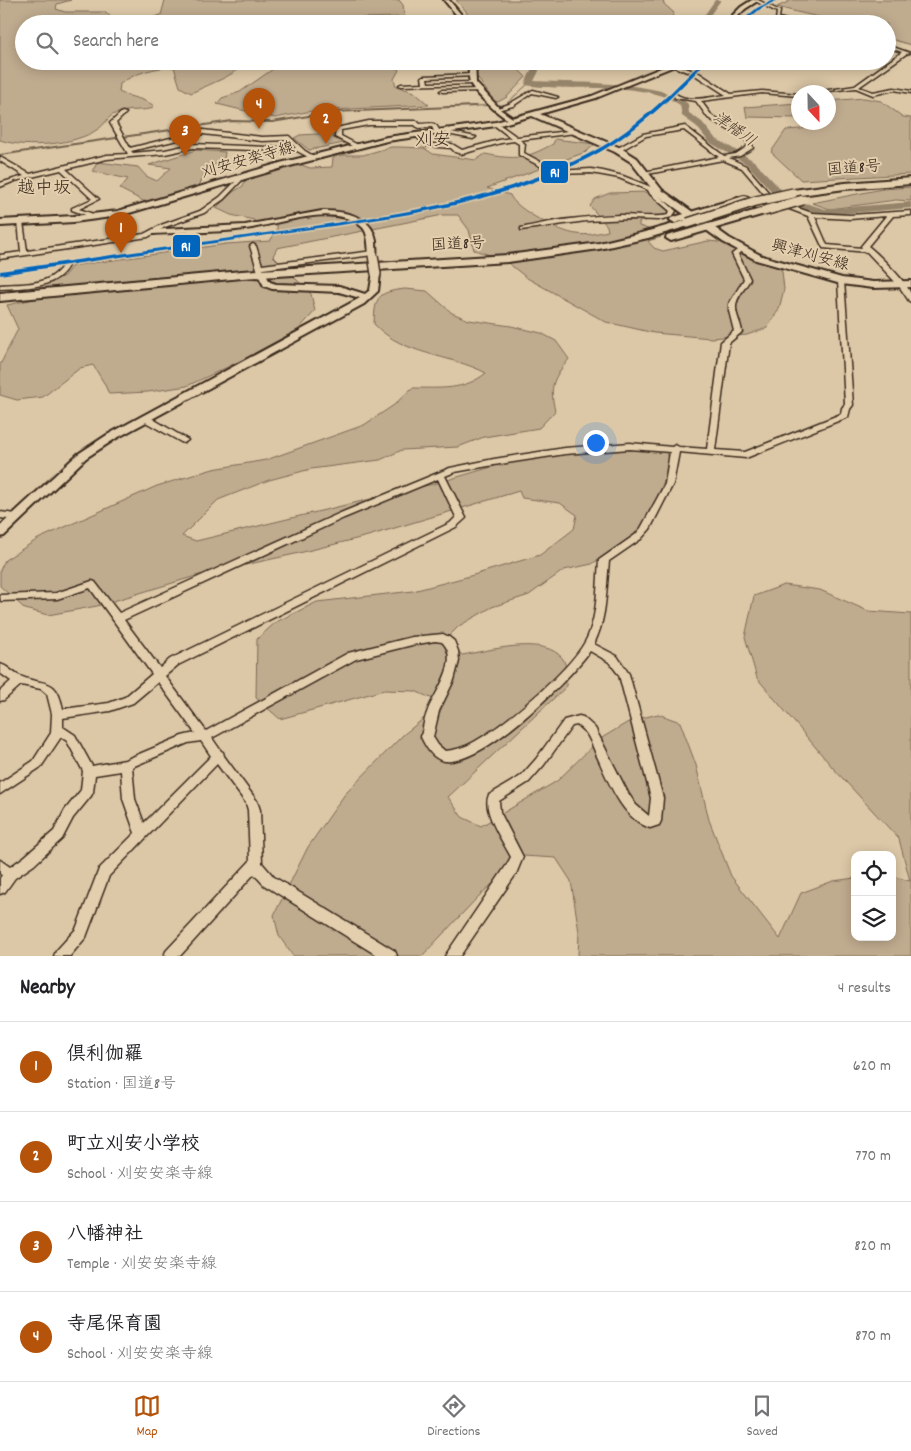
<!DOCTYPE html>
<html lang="en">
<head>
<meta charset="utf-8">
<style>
  body { margin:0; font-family:Dekko,"Klee One",sans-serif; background:#f6f6f6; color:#202124 }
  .controls { position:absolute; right:15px; bottom:15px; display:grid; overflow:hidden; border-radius:10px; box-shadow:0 2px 12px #0003 }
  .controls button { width:45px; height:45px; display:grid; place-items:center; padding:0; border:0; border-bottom:1px solid #e0e0e0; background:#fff; color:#202124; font:25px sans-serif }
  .compass { position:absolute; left:791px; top:85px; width:45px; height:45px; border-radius:50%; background:#fff; box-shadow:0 2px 12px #0003; rotate:158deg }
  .you { position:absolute; left:595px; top:442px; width:18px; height:18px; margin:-12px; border:4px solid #fff; border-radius:50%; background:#1a73e8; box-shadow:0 0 0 8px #1a73e833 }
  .badge { display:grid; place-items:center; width:32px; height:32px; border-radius:50%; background:#b45309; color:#fff; font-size:16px; font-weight:700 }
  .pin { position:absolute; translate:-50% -41px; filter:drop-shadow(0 1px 2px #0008) }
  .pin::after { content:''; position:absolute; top:26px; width:18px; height:15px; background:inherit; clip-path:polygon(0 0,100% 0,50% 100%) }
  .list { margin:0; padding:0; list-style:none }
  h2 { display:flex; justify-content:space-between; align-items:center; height:65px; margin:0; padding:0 20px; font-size:21px }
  h2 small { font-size:16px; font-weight:400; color:#757577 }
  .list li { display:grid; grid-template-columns:32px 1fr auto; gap:15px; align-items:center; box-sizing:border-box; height:90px; padding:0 20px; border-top:1px solid #e0e0e0 }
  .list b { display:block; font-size:19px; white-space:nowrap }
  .list p { margin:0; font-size:16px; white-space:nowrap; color:#757577 }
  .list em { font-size:16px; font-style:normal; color:#757577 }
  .icon { flex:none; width:28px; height:28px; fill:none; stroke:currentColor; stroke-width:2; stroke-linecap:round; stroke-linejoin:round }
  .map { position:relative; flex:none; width:911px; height:956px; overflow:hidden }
  .search { position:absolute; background:#fff; box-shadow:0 2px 12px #0003; left:15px; right:15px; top:15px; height:55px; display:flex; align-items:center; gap:12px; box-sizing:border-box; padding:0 18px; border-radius:28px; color:#757577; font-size:19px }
  .sheet { height:425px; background:#fff }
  nav { display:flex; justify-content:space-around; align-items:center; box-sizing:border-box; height:70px; border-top:1px solid #e0e0e0; background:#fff; font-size:14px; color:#757577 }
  nav a { display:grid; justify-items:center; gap:2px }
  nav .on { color:#b45309 }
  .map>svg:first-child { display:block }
  .green { fill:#bfab8e; stroke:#7d6a56 }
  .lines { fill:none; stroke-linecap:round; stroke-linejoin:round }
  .stream-far1 { stroke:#72604c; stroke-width:1 }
  .stream { stroke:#72604c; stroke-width:2 }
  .river { fill:#96846b; fill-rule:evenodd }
  .minor-tunnel { stroke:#bca88c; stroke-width:4.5; stroke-dasharray:4.5 2; stroke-linecap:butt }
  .minor-casing { stroke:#3b2a1e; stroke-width:3 }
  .tertiary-casing { stroke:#3b2a1e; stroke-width:4 }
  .secondary-casing { stroke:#3b2a1e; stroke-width:4 }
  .trunk-casing { stroke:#3b2a1e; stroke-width:4 }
  .minor { fill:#e3cfad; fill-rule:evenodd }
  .tertiary { fill:#e3cfad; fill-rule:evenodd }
  .secondary { fill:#e3cfad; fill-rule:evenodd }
  .trunk { fill:#e3cfad; fill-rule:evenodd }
  .tertiary-bridge-casing { stroke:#3b2a1e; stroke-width:12; stroke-linecap:butt }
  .trunk-bridge-casing { stroke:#3b2a1e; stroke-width:12; stroke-linecap:butt }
  .tertiary-bridge { stroke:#e3cfad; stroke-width:9 }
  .trunk-bridge { stroke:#e3cfad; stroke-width:9 }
  .rail-1-casing { stroke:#e3cfad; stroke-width:3 }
  .rail-1 { fill:#0065bd; fill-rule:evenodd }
  .labels { text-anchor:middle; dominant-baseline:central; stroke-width:4; stroke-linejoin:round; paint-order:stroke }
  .far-water-label { font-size:16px; font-style:italic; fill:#4d3c2d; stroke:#e3cfad }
  .far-street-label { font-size:16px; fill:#3b2a1e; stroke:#e3cfad }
  .far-quarter-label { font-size:18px; fill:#3b2a1e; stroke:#e3cfad }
  .line-badge { stroke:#e3cfad; stroke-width:2 }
  .badge-label { font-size:14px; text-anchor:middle; font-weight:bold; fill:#fff }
</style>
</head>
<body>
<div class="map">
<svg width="911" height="956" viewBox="0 0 911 956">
  <rect width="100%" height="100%" fill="#dcc8a7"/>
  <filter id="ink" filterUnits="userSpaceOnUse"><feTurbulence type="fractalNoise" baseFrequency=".02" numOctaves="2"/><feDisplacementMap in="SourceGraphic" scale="10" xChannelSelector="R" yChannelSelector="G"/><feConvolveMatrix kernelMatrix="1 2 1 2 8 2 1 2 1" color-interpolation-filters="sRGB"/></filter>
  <g filter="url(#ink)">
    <path class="green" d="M0 0H71L57 4 56 9 65 12H106L113 20 136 22 161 15 165 0H399L403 5 405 17 355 18 294 24H24V61H395L392 63 399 70 394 79 396 86 414 92 429 105 312 111 275 118 217 104 222 98 240 92 273 69 268 61 251 63 222 79 191 93 180 87 174 67C156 67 134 73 120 84L119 92C131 98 144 98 154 106L150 109C138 111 127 109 115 114 108 116 105 125 98 129 76 145 26 149 0 140Z
      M456 0H663L664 4 674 13 669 24H478L469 19 466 11Z
      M792 0H911V45L887 38V24C848 24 815 17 777 7Z
      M487 61H525L517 68 526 77 507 97 498 102 493 100 474 73Z
      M864 98 881 101 903 117 911 118V174L801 180 771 152 786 130 813 128V123L828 122 829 101Z
      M798 103V118L747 117 745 107Z
      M333 133V138L344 143 309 150 294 138 300 135Z
      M555 139 595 144 586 152 487 188 510 195C515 209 561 233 577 234 587 236 597 233 608 231L607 226 590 206 595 199 610 193 647 192 678 211 675 215 639 222V226L654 231 661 237 648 241 654 248 663 251 708 241 729 243 766 255 782 271 784 289 779 309 767 328 747 335 711 338 654 333 606 322 527 278 503 259 474 250 469 230 458 215H443L277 248 273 256 311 294 315 311 298 330 251 356 187 386 148 392 109 394 104 383 93 365 80 368 43 397 17 400 0 395V365L18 329 7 305 38 298 40 286 64 276 72 266 226 244 270 241 277 230V225L255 224 254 220 231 215 216 208 233 192 243 186 246 177 296 163 310 168 332 167 333 158 339 155H363L391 147H400L424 148 433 154 476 160 485 154C516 160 525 159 553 144Z
      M196 150 225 152 224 161 207 168 199 186 147 203 120 189 128 179 92 171 98 162 138 167 146 176 157 181 171 168 149 165Z
      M911 187V201L896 200 830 209 812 203 882 189Z
      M405 289 427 291 452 313 469 320 511 326 541 333 556 341 569 359C553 379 549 385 555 411L539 428 484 437 458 447 402 450 380 460 311 469 269 480 218 500 182 536 196 541 437 483 512 461 595 450 644 448 667 451 666 476 652 511 639 531 592 564 564 570 529 595 492 607 459 626 447 638 462 655C488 651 545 634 563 659 567 665 566 678 567 686L448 797 462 817 481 826 557 781 600 739 630 721 658 714 680 722 696 765 709 820 731 876 780 939 801 893 833 881 855 878V937H892V876L910 881 899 839 833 768 757 678 745 637 754 596 784 585 820 590 868 611 911 614V956H578L579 932 571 881 556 858 523 856 479 896 422 956H293L279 936 274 915 308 847 345 794 403 735 428 715 433 699 415 691 384 690 280 719 256 698 257 639 276 622 317 602 413 591 470 576 540 555 574 529 577 515 560 503 522 498 519 491 368 536 295 554 199 575 97 606 48 615 25 609 0 586V570L5 560 38 539 157 486 213 469 266 460 364 425 394 405 412 388C440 388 464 391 486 373 450 354 404 356 374 324 375 297 377 292 405 289Z"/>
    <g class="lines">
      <path class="stream-far1" d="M446 107 505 105 529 83"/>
      <path class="stream" d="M0 155 232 121 272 122 333 112 476 106"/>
      <path class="river" d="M715 0H721L710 15 701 24H694L706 13Z
        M531 61H539V71L534 81C568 83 665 80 688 104L689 113 702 122 715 138 754 161 789 198 825 209 911 202V208L825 215 802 210 781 202 748 165 709 142 696 126 682 116 680 105C644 79 570 93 526 85L525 83 531 71Z"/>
      <path class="minor-tunnel" d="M689 71 697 74"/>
      <defs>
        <path id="minor" d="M753 0H758L780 11 779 18 801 24H793L776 20 777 12Z
          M887 45 910 53 906 54 859 87 873 92 894 88 911 91V93L894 90 873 95 856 88 820 92 822 91 855 86 902 52 887 47Z
          M674 64 691 70V71L687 72 672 66Z
          M695 73H699L731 94 762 91 798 94V96L762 93 701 101 712 116 750 138 753 148 740 156 729 158 746 166 775 200 812 213 850 215 911 211V215L893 216 868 246C878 254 907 282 911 294 911 295 911 301 911 302L909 301 899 286 867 252 823 248 808 216 771 202 742 168 723 160 642 175V173L644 172 719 157 684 130 646 136 620 151H616V149L643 134 685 126 724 156 736 154 748 146 746 140 708 118 696 101 675 98 674 95 676 94C688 103 711 97 726 95L695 75ZM886 216 862 245 861 246 862 248 827 245 815 217 850 219Z
          M473 74 475 75V76L427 78 428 83 475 82V84H473L401 86 399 85 401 84 423 83 422 77 424 76Z
          M480 89H482V91L442 92 440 91 442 90Z
          M533 90 558 97 556 98 532 93 513 106 497 110 495 109 509 104Z
          M122 112 126 113 116 123 130 148 203 130 262 137 289 136 305 151 315 157 312 159 297 151H288L193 148 165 154 107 159 66 169 99 199 79 209 99 216 100 217 97 219 72 210V208L92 199 61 170 15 181 0 187V183L24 176 0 161V157L30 174 107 155 128 154 110 123ZM203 134 262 141 288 140 296 148 193 144 165 150 133 153 131 151Z
          M369 121H417L420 124C431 124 435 120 440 132L435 133 432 127 418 128 415 125H369L341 130V136L358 145 359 146 356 148 335 137 336 128Z
          M496 122 517 137 577 130V132L575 133 520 140 525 144 524 153 558 171 591 169 603 171 623 176 661 191V193L655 192 676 211 672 217 658 220 630 219 586 221 521 230V228C554 220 587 216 621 215 637 215 652 218 668 215L670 211 650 194 648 190 619 178 603 175 591 173 555 174 519 155V144L514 141 501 143 462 154 455 152 451 148 427 146 413 134 418 133 431 144H452L462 150 499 140 511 138 494 125V123Z
          M447 128 451 132 476 137 473 139 447 134 444 130Z
          M242 175 244 176V178L224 199 204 213 165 227 148 237 0 259V255L21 252 18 221 23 222 27 251 144 234 161 225 200 211 220 197Z
          M253 244 256 246 262 265 373 251 376 253 373 255 263 269 264 272 261 274 258 272 250 246Z
          M741 247 744 249 738 254 750 279C746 288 735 298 736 308 736 316 741 323 742 332L729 343 715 450 745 452 841 414 842 408 845 404 838 281 841 279 844 281 853 405 850 409 848 417 746 458 679 452 673 484 650 529 641 539 609 561C606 590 607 618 594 644L617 656 629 674 663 798 661 821 659 825 650 828C621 818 608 780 596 754 593 747 590 739 586 733 583 730 580 728 577 725L572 726 544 765 529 782 499 801 500 812 523 857 516 874 460 956H445L506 866 511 857C504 843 481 810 489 795L521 776 536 759 564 720 579 716 583 717 595 728 628 793 636 805 649 816 651 798 619 675 609 662 590 651C568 681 484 765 445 761 432 759 426 747 421 737 423 728 424 719 428 710 435 692 461 660 442 642L435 641 412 645 356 659 212 738 221 751 223 752 224 756 257 801 260 810 262 863 274 877 395 951 397 956H378L264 885 254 874 180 956H164L166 951 250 861 248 810 246 803 217 764 109 876 86 937 70 956H54L56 951 76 929 99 869 135 833 123 799 121 771 95 775 93 792 91 796 73 818 62 839 34 865 15 878 5 892 0 894V878L2 875 0 874V860L10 867 24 857 54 831 65 810 81 790 83 771 67 741 61 737 41 767 0 794V783L33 761 51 733 52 714 47 694 41 689 21 685 4 700 0 701V691L11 681 0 673V664C8 666 13 673 20 676 44 687 56 675 63 709L109 703 125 697 152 674 90 588 57 599 1 601 0 595 56 593 92 581 95 582 119 613 338 514 450 468 494 459 565 448 630 443 672 447 675 445 679 447 707 449 721 342 734 331 729 311V304L744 279 732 254ZM630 449 670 452 665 484 641 528 635 535 599 560C597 585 598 612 588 636 575 667 505 725 474 742 465 747 456 750 445 751L438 745 433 737 439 711 454 680 459 661 458 651 454 641 449 637 443 634 412 637 348 653 206 731 165 676 178 665 456 527 466 518 445 476 455 472 494 465 565 454ZM438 479 456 517 450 523 170 659 160 668 124 620 344 518ZM158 682 195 733 182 736 125 760 92 766 75 735 63 727V718L110 711 133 703ZM201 741 211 756 144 823 135 799 132 767 188 743Z
          M65 264 68 266C55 290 24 287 0 289V285C23 283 49 287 63 265Z
          M142 416H148L188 440 184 443 181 442 142 420 141 418Z
          M0 512 16 514 21 517 16 520 0 518Z"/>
        <path id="tertiary" d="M444 0H449L469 24H464Z
          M469 61H475L476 83 501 110 514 119V121C505 122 472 91 470 82 468 76 469 68 469 61Z
          M322 211C344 211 372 215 376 241 376 246 377 252 376 257H373L369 255C368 246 369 232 361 226 333 202 278 225 245 229 215 233 184 232 153 234L149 232 153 230 165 229 245 225Z
          M261 270 264 271 270 282 276 284 339 286 365 294 370 290 373 272H379L380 274 378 291 364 304 115 439 86 458 4 536 0 537V526L78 454 107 435 360 298 339 292 272 289 264 286 257 273Z"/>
        <path id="secondary" d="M752 0H759L745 9 730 24H724L741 7Z
          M678 61H687L596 98 540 114 621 148 637 158 662 190 729 238 762 256 842 278 873 282 911 281V287L873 288 841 284 756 260 723 242 656 194 631 162 615 152 532 116 496 126 387 141 286 167 119 216 74 222 0 226V220L74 216 118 211 280 163 387 137 496 122 592 96Z"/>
        <path id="trunk" d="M911 178V184L845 189 793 196 788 193 793 190 845 183Z
          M744 196 748 197V201L675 223 670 220 671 218Z
          M764 208 768 209V213L671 241 666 238 667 236Z
          M688 220 693 223 692 225 648 238 599 249 508 262 242 278 0 301V293L242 271 508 255 599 243 641 233Z"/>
      </defs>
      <use href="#minor" class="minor-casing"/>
      <use href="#tertiary" class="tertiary-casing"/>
      <use href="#secondary" class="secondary-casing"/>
      <use href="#trunk" class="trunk-casing"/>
      <use href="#minor" class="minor"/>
      <use href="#tertiary" class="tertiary"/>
      <use href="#secondary" class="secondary"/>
      <use href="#trunk" class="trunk"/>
      <defs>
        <path id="tertiary-bridge" d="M373 255 376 274"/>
        <path id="trunk-bridge" d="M764 211 803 200
          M688 223 756 201 793 193"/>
      </defs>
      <use href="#tertiary-bridge" class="tertiary-bridge-casing"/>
      <use href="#trunk-bridge" class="trunk-bridge-casing"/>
      <use href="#tertiary-bridge" class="tertiary-bridge"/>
      <use href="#trunk-bridge" class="trunk-bridge"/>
      <defs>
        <path id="rail-1" d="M773 0H777L759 10 742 24H738L757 8Z
          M703 61H707C675 95 640 129 600 152 503 206 390 218 282 233 188 247 94 261 0 275V271C93 258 187 244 280 231 388 215 498 203 596 150 637 128 670 93 703 61Z"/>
      </defs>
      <use href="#rail-1" class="rail-1-casing"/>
      <use href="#rail-1" class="rail-1"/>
    </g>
  </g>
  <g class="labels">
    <g class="far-water-label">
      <text transform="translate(734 130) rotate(35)">津幡川</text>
    </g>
    <g class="far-street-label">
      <text transform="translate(248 161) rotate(-16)">刈安安楽寺線</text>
      <text transform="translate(854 169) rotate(-5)">国道8号</text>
      <text transform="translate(458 245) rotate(-3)">国道8号</text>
      <text transform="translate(810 256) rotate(15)">興津刈安線</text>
    </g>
    <g class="far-quarter-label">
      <text x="433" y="141">刈安</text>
      <text x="44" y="189">越中坂</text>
    </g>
  </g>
  <g class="line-badge">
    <rect x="540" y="160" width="29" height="24" rx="5" fill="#0065bd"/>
    <rect x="172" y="234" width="29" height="24" rx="5" fill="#0065bd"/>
  </g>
  <g class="badge-label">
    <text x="555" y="177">R1</text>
    <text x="186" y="251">R1</text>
  </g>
</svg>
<div class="controls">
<button><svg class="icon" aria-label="locate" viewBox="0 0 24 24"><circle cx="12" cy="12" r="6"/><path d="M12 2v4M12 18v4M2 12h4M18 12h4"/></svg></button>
<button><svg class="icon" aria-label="layers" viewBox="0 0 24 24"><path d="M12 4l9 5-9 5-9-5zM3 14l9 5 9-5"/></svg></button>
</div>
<svg class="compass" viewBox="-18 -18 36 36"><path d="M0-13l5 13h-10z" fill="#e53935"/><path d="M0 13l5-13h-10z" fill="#757577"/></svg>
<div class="you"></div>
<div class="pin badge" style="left:121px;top:253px">1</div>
<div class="pin badge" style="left:326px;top:144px">2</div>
<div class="pin badge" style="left:185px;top:156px">3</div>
<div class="pin badge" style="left:259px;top:129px">4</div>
<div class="search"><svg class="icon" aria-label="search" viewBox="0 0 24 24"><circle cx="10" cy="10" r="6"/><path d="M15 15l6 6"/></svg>Search here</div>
</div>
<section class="sheet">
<h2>Nearby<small>4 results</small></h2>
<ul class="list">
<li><span class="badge">1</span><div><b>倶利伽羅</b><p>Station · 国道8号</p></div><em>620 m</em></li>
<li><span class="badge">2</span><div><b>町立刈安小学校</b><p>School · 刈安安楽寺線</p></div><em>770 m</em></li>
<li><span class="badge">3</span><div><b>八幡神社</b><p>Temple · 刈安安楽寺線</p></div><em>820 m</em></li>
<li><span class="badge">4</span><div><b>寺尾保育園</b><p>School · 刈安安楽寺線</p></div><em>870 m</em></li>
</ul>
</section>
<nav>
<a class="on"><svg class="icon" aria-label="map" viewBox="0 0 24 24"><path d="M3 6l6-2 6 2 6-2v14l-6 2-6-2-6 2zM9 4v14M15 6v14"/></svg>Map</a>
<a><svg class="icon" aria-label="directions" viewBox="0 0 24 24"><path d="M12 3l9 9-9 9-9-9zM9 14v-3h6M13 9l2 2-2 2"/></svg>Directions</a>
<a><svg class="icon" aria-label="saved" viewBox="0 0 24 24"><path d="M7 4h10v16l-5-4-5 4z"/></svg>Saved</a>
</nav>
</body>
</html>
